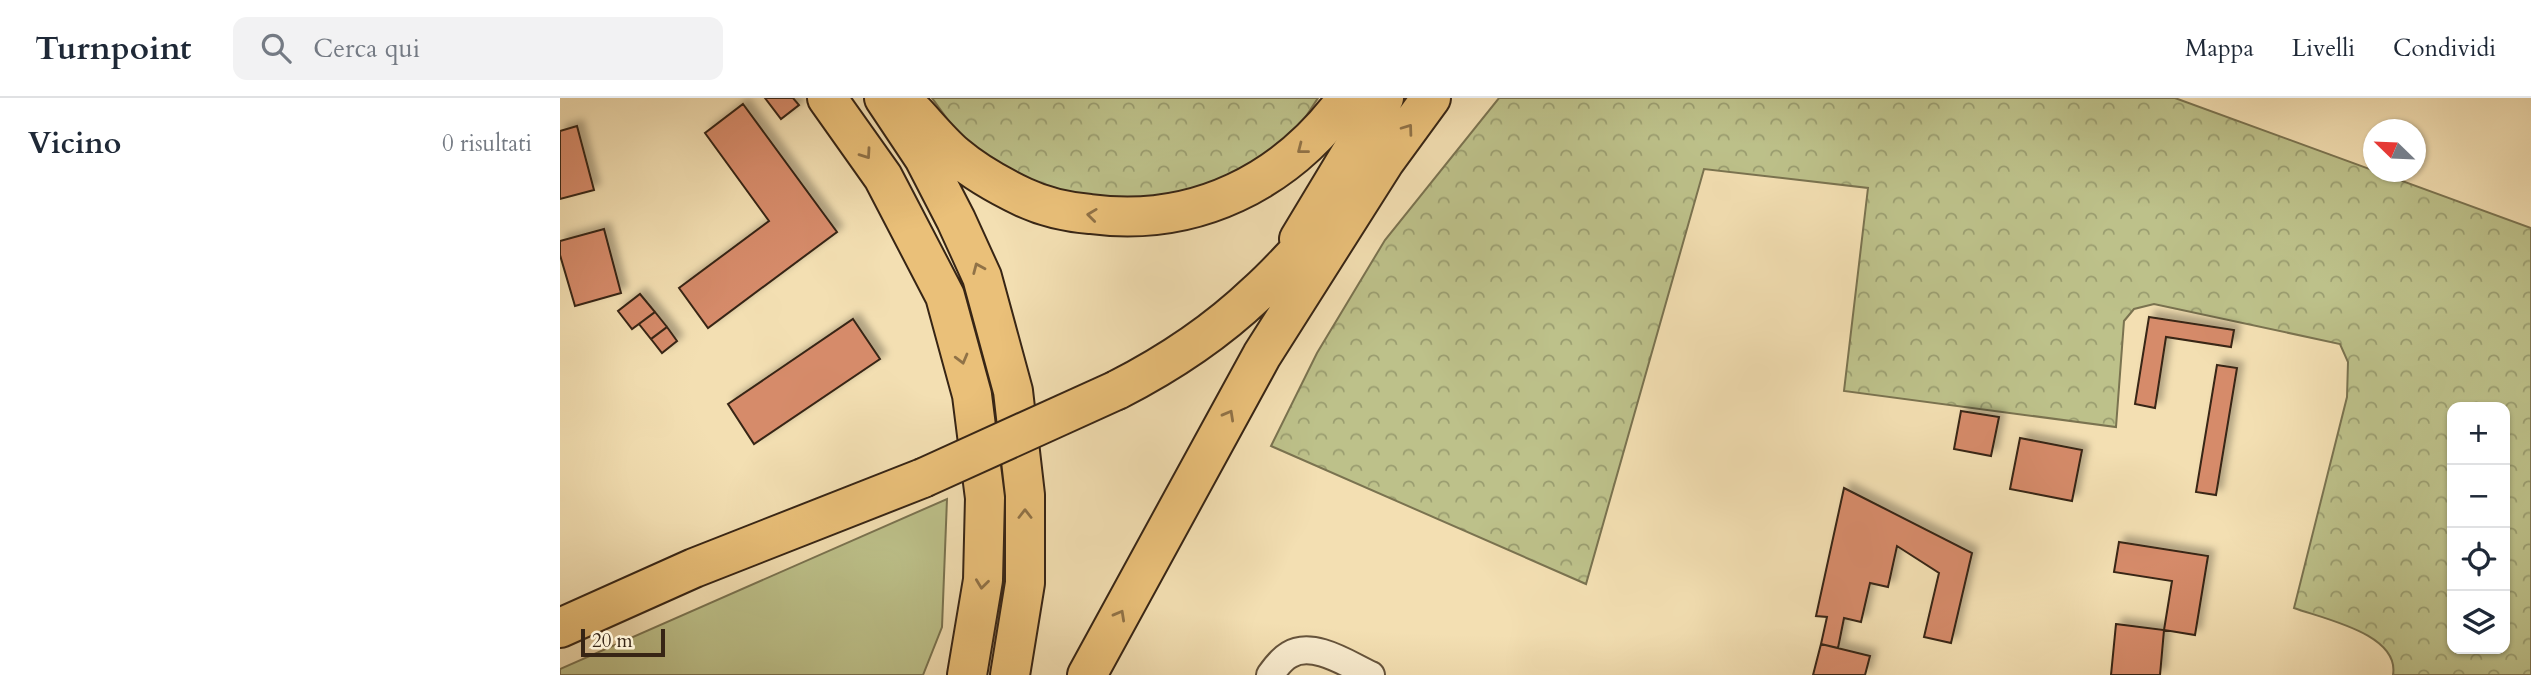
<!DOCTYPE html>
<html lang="it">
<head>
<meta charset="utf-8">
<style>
  body { margin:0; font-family:Cardo,serif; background:#f2f2f3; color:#1f2937 }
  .controls { position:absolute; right:21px; bottom:21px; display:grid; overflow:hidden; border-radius:14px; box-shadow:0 2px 5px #0004 }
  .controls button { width:63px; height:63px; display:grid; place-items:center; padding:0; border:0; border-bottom:2px solid #e0e1e3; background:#fff; color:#1f2937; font:35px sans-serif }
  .compass { position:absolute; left:1803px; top:21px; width:63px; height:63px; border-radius:50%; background:#fff; box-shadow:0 2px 5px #0004; rotate:293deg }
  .scale { position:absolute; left:21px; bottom:18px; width:84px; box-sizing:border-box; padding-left:7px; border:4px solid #372515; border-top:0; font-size:19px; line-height:24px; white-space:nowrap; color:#372515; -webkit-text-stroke:5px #f7eacd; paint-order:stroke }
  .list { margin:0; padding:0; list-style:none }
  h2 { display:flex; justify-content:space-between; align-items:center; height:91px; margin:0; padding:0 28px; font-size:30px }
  h2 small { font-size:23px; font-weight:400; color:#747a83 }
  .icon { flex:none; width:38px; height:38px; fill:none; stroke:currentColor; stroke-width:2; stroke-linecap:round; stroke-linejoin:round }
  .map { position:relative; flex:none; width:1971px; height:577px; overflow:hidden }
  header { display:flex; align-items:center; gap:42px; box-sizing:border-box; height:98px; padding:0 35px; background:#fff; border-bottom:2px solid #e0e1e3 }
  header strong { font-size:33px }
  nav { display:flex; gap:38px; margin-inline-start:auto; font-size:24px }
  .search { width:490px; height:63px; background:#f2f2f3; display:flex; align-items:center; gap:18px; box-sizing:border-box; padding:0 24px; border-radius:14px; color:#747a83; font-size:26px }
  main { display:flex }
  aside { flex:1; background:#fff }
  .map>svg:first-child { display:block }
  .green { fill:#bdc18a; stroke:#7a7350; stroke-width:2 }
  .forest { fill:url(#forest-crowns); stroke:#7a7350; stroke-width:2; fill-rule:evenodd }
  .building { fill:#d68b6a; stroke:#372515; stroke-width:2; filter:url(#shadow) }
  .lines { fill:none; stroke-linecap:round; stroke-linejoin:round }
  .minor-casing { stroke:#66543c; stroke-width:30 }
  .trunk-casing { stroke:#372515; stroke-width:42 }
  .motorway-casing { stroke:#372515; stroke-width:42 }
  .minor { stroke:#f7eacd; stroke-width:26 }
  .trunk { stroke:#eac079; stroke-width:38 }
  .motorway { stroke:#eac079; stroke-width:38 }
  .trunk-bridge-casing { stroke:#372515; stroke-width:42; stroke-linecap:butt }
  .trunk-bridge { stroke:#eac079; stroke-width:38 }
  .oneway { stroke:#907247 }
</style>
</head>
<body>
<header>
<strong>Turnpoint</strong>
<div class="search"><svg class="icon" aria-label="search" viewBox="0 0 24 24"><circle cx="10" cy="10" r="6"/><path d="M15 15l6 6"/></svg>Cerca qui</div>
<nav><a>Mappa</a><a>Livelli</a><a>Condividi</a></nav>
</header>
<main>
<aside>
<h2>Vicino<small>0 risultati</small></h2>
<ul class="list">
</ul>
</aside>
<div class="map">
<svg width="1971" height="577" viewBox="0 0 1971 577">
  <defs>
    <pattern id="forest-crowns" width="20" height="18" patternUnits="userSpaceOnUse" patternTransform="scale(1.75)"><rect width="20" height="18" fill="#bdc18a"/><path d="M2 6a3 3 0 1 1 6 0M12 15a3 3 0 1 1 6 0" fill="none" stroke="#9a9d70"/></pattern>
    <filter id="shadow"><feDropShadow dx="6" dy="-6" stdDeviation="3.5" flood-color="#0004"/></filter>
  </defs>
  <rect width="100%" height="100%" fill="#f3dfb2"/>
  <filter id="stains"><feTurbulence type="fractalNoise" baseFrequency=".00286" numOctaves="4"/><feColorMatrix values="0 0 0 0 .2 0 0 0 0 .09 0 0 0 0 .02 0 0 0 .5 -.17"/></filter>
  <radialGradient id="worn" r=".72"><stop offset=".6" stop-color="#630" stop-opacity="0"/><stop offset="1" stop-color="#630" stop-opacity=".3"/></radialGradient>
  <path class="green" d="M387 401 382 529 363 577H0V571Z"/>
  <path class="forest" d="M372 0H758L735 35 666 84 620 99 522 104 417 62Z
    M939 0H1615L1971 130V577H1833C1840 536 1764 521 1734 510L1787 299 1788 264 1780 246 1594 206 1574 211 1564 223 1556 329 1284 293 1308 90 1144 71 1026 486 711 348 757 255 825 142ZM1892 309H1945V551H1892Z"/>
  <path class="building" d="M205 0H233L239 7 221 21Z
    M183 6 277 134 148 230 119 190 209 123 145 35Z
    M17 28 34 92 0 101V33Z
    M44 131 61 195 15 208 0 157V143Z
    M80 196 95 214 72 231 58 213Z
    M95 214 107 229 91 241 79 226Z
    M1589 219 1674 232 1671 249 1606 239 1595 310 1575 306Z
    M293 221 320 261 194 346 168 306Z
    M107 229 117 243 102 255 91 241Z
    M1657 267 1677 270 1656 397 1636 394Z
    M1401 313 1439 319 1431 358 1394 351Z
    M1460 340 1522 352 1512 403 1450 391Z
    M1284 390 1412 455 1391 545 1364 539 1379 475 1337 448 1328 489 1310 485 1301 524 1284 520 1278 550 1261 546 1267 519 1256 518Z
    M1559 444 1648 458 1635 537 1604 532 1612 483 1554 474Z
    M1556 526 1604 532 1600 577H1551Z
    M1261 546 1310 558 1305 577H1253Z"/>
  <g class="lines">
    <defs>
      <path id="minor" d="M710 577C715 570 722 561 729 557 753 542 789 567 811 577"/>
      <path id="trunk" d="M739 141 824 0
        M557 292C608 266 655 235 697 195 722 173 744 146 768 122
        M0 530 134 470 363 380
        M527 577 702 257 825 63 871 0"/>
      <path id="motorway" d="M267 0 323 79 385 198 412 297 425 400 423 482 407 577
        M324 0 364 60 396 122 422 179 453 293 465 397V485L450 577
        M355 15C368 29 381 45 395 57 415 74 440 88 463 99 484 109 507 114 530 116 635 130 726 84 787 0"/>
    </defs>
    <use href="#minor" class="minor-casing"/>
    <use href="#trunk" class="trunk-casing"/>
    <use href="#motorway" class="motorway-casing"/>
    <use href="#minor" class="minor"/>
    <use href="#trunk" class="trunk"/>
    <use href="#motorway" class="motorway"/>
    <defs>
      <path id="trunk-bridge" d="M363 380 557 292"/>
    </defs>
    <use href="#trunk-bridge" class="trunk-bridge-casing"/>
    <use href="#trunk-bridge" class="trunk-bridge"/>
  </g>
  <defs><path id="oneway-chevron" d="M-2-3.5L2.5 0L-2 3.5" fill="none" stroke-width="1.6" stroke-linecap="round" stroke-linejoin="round" transform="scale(1.75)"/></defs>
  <g class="oneway">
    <use href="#oneway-chevron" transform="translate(848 31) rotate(-54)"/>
    <use href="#oneway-chevron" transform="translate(742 51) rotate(142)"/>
    <use href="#oneway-chevron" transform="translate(306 56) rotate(55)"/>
    <use href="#oneway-chevron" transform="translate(532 117) rotate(-173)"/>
    <use href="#oneway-chevron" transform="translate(418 170) rotate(-113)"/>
    <use href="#oneway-chevron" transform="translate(402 261) rotate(75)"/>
    <use href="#oneway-chevron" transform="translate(669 317) rotate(-61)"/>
    <use href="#oneway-chevron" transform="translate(465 416) rotate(-90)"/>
    <use href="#oneway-chevron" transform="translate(422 486) rotate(97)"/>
    <use href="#oneway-chevron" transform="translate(560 517) rotate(-61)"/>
  </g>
  <rect width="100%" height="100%" filter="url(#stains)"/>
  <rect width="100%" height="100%" fill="url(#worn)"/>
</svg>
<div class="controls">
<button>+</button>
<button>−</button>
<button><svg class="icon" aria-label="locate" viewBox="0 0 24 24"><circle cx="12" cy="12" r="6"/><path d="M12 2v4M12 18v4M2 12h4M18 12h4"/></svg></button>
<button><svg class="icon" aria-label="layers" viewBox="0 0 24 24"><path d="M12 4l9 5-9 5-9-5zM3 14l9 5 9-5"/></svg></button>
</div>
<svg class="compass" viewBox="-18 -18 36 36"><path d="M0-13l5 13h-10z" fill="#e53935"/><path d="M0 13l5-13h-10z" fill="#747a83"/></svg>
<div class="scale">20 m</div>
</div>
</main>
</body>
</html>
